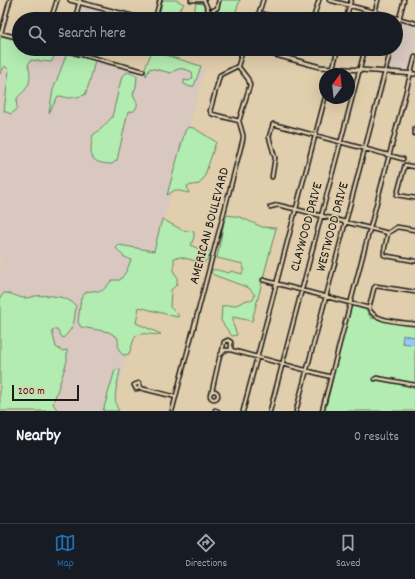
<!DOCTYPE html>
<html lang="en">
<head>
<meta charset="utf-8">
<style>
  body { margin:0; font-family:Dekko,sans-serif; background:#242831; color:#f1f3f6 }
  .compass { position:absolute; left:319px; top:68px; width:36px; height:36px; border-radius:50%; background:#171b24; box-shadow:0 4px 16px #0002; rotate:15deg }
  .scale { position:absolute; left:12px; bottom:10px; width:67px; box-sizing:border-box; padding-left:4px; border:2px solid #1c1c1c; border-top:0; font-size:11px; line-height:14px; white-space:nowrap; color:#1c1c1c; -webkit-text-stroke:3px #e1ceac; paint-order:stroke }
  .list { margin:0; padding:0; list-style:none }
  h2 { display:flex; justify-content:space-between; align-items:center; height:52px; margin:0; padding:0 16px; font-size:17px }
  h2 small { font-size:13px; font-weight:400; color:#9ea1a6 }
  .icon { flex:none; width:22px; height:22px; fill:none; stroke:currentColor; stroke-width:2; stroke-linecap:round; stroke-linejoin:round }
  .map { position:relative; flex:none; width:415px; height:411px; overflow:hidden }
  .search { position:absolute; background:#171b24; box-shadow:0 4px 16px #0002; left:12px; right:12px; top:12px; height:44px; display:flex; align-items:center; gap:10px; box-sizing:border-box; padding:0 14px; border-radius:22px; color:#9ea1a6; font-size:15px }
  .sheet { height:112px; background:#171b24 }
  nav { display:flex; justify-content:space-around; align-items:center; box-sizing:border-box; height:56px; border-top:1px solid #363941; background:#171b24; font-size:11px; color:#9ea1a6 }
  nav a { display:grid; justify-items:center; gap:2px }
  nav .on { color:#1f6fb2 }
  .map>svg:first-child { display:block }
  .built { fill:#d8c8c0 }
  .green { fill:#b3ecb0; stroke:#688466 }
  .water { fill:#97c7f3; stroke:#66839d }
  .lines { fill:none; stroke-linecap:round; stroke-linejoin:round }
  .minor-casing { stroke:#1c1c1c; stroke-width:5.5 }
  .tertiary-casing { stroke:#1c1c1c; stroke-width:6 }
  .minor { stroke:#e1ceac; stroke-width:2.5 }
  .tertiary { stroke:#e1ceac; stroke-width:3 }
  .labels { text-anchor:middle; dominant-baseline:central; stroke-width:3; stroke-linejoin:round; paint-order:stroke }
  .street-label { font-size:14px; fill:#1c1c1c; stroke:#e1ceac }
</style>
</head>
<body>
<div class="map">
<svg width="415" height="411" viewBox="0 0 415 411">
  <rect width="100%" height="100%" fill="#e1ceac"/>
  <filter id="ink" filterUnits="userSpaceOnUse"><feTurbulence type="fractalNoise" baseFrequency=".025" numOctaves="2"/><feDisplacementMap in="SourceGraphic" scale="8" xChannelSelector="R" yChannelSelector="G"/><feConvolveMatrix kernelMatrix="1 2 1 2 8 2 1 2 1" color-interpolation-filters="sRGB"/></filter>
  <g filter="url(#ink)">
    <path class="built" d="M82 6 106 11 104 19H78Z
      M400 22 415 26V71L388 69 393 49H396V39Z
      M0 36 19 41V49H48L144 74 150 54 205 69 112 411H0Z"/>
    <path class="green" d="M162 0H176L184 4 178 12 179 19H158Z
      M221 0H240L233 19H216Z
      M196 3 203 4 210 19H193Z
      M2 36 19 40V49H53L61 51 55 55 51 62 31 60 28 65C31 73 31 83 25 90 23 93 18 95 17 99 16 102 17 106 17 109L11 114 4 111 9 70 5 66 0 74V40Z
      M152 51 201 66 194 86 190 87 184 84V80L189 81 193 78 192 72C183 68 179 67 171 73L150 68 146 76 145 68Z
      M67 53 95 60 90 81 85 95C80 96 74 98 68 98 64 97 63 96 58 96L49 113 53 90Z
      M128 72 137 76 136 87 133 94C135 103 141 102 134 111L128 112 117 160 112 164C89 164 89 154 93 135L101 129 112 117 122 76Z
      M188 127 194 128 216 142 204 178 199 184 187 186 189 193 175 190 167 195 185 131Z
      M227 215 240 217 262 227 276 228 252 321 233 317V324L237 335 232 336 221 321 222 306 236 305 247 300H253L255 295 249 288 214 275 211 272 212 270C218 269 223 272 229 273L231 271 242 274 244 269 243 264 217 258 224 222Z
      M162 219 182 230 194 232V237L191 245 200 250H208L211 254 207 260 203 263 181 257 174 258V273L177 276V284L171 290 170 307 179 316 177 317 139 307 136 323 161 334C149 336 146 331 135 336L129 354 123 355C116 349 119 345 118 338L109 332 81 327 78 322 81 298 86 292C103 288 99 297 112 280H120L126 272 131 260 123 256 116 248 119 245 154 251Z
      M4 293C13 293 18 298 25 298 28 298 32 297 35 296 48 295 67 295 76 306 74 321 75 327 63 338L56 329 52 331 56 347 62 351 67 350V361L53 404 58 411H0V298Z
      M352 305 366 309 371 318 415 325V411H325L333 378 332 376 350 308Z
      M117 369 120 370C118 383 111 399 119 411H103L115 370Z"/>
    <path class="water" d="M403 335 415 337V345L402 343Z"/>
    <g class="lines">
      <defs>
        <path id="minor" d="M191 0H203
          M204 0 212 19
          M329 0 415 23
          M210 12 217 8 219 0
          M259 13 282 19
          M51 19 57 0
          M75 19 80 0
          M155 19 160 0
          M257 19 263 0
          M313 19 319 0
          M346 19 351 0
          M373 19 378 0
          M396 31 404 0
          M0 33 19 38
          M1 33 10 0
          M60 49 143 71
          M238 66 220 75 210 111 212 114 239 121
          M331 74 338 49
          M415 128V134
          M415 167 405 165 397 195 415 198
          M272 177 275 158 269 137 273 124 403 159
          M270 207 278 205 295 209 388 233
          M388 233 384 251V255L387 256 415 261
          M388 233 397 227 415 230
          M263 280 369 308
          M369 308 374 288 376 286 415 292
          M369 308C373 322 403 322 415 324
          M222 352 224 342 228 340 231 342V350
          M375 379 377 378 415 385
          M140 388 139 383 134 385 136 389 140 388 176 397
          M210 395a4 4 0 1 1 8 0a4 4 0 1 1-8 0Z
          M212 391 220 355 225 350H231L331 377
          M215 410 218 411
          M172 411 243 139V135L239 121 250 85 248 79 238 66 243 49
          M243 411 325 98
          M270 411 365 49
          M296 411 391 49
          M322 411 415 57"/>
        <path id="tertiary" d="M70 0 143 19
          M254 49 320 67 415 74"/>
      </defs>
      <use href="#minor" class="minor-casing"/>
      <use href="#tertiary" class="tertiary-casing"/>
      <use href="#minor" class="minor"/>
      <use href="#tertiary" class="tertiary"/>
    </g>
  </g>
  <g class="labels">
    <g class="street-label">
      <text transform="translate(210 226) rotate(-75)">AMERICAN BOULEVARD</text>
      <text transform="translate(307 227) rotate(-75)">CLAYWOOD DRIVE</text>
      <text transform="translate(333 227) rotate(-75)">WESTWOOD DRIVE</text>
    </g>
  </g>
</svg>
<svg class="compass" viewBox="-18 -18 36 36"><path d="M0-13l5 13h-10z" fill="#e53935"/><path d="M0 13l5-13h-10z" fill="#9ea1a6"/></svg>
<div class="scale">200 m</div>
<div class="search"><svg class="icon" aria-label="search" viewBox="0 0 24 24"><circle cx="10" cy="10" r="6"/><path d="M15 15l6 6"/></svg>Search here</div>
</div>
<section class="sheet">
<h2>Nearby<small>0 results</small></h2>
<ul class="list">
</ul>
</section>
<nav>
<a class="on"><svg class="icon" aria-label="map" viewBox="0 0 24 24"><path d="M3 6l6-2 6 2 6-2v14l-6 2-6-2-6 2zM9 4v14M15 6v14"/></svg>Map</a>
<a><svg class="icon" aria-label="directions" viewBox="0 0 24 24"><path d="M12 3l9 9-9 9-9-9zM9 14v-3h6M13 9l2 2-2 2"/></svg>Directions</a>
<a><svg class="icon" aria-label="saved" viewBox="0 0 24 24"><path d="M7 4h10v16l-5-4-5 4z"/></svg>Saved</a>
</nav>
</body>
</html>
